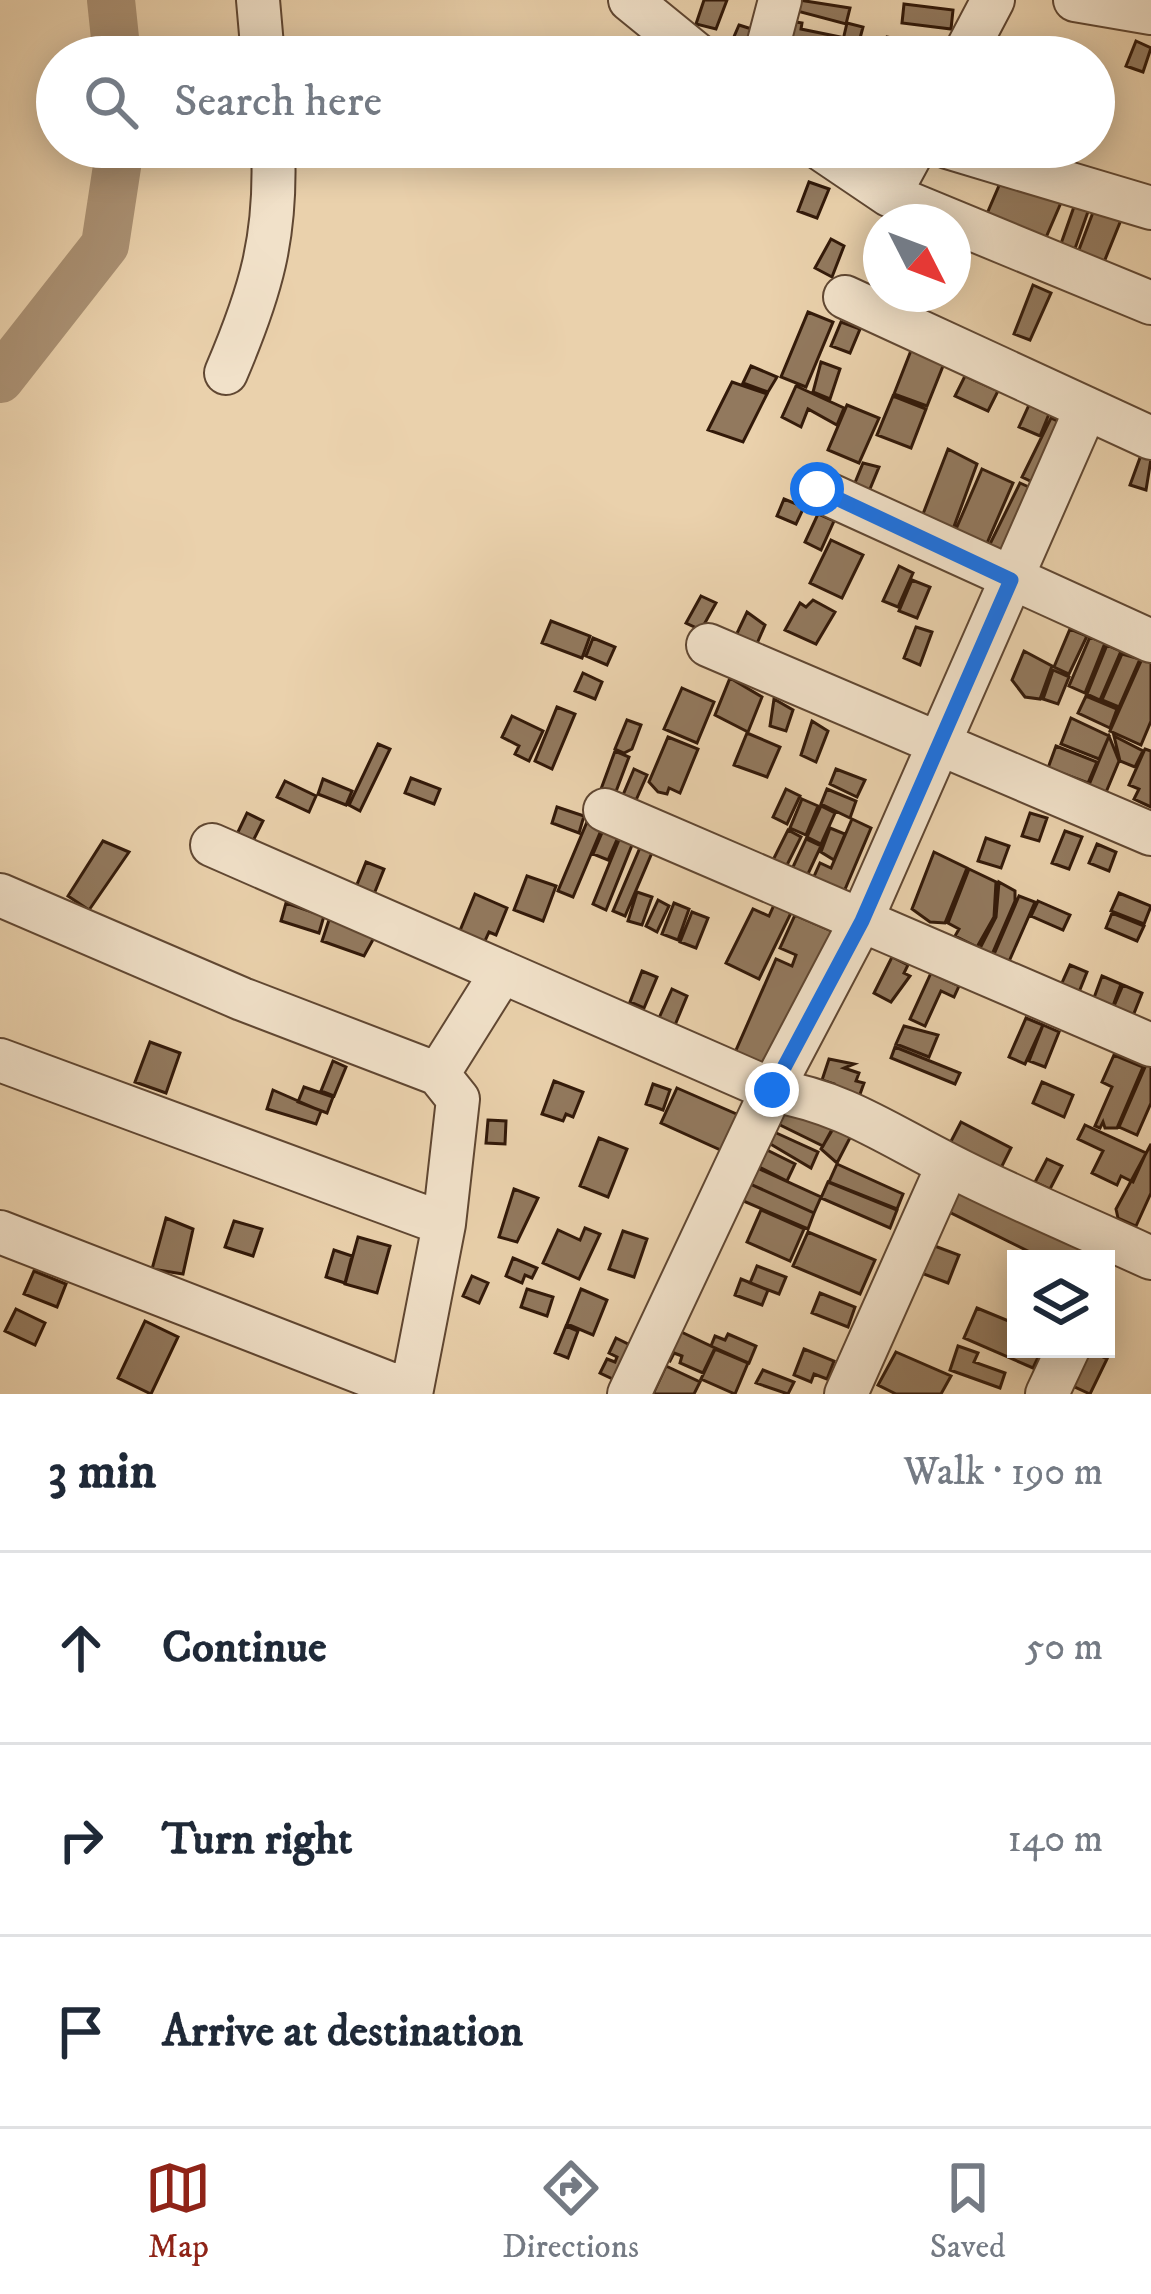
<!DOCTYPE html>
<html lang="en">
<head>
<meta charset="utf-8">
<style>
  body { margin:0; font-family:"IM FELL DW Pica",serif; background:#f6f6f7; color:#1f2937 }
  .controls { position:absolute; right:36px; bottom:36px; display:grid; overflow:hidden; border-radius:0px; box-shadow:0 6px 30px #0003 }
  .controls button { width:108px; height:108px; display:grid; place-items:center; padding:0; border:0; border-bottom:3px solid #e0e1e3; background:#fff; color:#1f2937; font:60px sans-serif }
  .compass { position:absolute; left:863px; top:204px; width:108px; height:108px; border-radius:50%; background:#fff; box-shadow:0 6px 30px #0003; rotate:132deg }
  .stop { position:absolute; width:36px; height:36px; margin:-27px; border:9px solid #1a73e8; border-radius:50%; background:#fff }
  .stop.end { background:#1a73e8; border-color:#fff; box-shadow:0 3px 12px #0008 }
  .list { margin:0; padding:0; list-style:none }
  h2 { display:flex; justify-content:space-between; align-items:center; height:156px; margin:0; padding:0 48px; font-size:51px }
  h2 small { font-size:39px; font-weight:400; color:#747a83 }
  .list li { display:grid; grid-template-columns:78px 1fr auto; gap:36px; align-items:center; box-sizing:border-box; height:192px; padding:0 48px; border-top:3px solid #e0e1e3 }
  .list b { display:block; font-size:45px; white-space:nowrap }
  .list em { font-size:39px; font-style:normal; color:#747a83 }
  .icon { flex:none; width:66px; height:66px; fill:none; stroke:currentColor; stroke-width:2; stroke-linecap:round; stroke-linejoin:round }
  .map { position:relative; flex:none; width:1151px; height:1394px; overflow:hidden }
  .search { position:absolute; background:#fff; box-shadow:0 6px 30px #0003; left:36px; right:36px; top:36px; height:132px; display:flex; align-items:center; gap:30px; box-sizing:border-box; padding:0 42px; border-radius:66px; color:#747a83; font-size:45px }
  .sheet { height:732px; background:#fff }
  nav { display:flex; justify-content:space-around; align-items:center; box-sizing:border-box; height:168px; border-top:3px solid #e0e1e3; background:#fff; font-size:33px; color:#747a83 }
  nav a { display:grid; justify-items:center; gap:6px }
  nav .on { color:#8f2418 }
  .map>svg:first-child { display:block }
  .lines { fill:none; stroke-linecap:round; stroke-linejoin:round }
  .river { stroke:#ab9275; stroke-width:48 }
  .building { fill:#92795e; stroke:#321909; stroke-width:3 }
  .minor-casing { stroke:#604732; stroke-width:46 }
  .minor { stroke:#f1e1c9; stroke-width:42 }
  .route { stroke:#1a73e8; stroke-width:15 }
</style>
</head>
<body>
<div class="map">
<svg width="1151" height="1394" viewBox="0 0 1151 1394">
  <rect width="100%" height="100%" fill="#ead1ac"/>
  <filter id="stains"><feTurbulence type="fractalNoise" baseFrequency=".00167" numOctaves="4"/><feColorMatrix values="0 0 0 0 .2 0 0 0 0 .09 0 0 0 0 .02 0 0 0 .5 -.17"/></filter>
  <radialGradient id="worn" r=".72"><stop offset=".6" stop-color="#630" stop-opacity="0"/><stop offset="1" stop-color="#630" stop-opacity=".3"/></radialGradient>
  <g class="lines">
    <path class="river" d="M111 0 117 57
      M0 379 105 245 120 147"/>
  </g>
  <path class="building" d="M704 0H727L716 29 696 24Z
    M799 0 850 8 846 24 797 11Z
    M904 4 953 10 951 29 902 23Z
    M790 21 802 23 801 29 840 37 835 56 781 45Z
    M847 23 863 27 855 57H839Z
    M739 25 758 31 748 57 727 53Z
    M887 37 938 48 936 57H880Z
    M1136 41 1151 48 1143 72 1126 66Z
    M1001 181 1063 198 1041 249 983 223Z
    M809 182 829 189 817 218 798 211Z
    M1076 201 1090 206 1071 260 1057 255Z
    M1095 207 1123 215 1100 272 1074 263Z
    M831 239 844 246 832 277 815 268Z
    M1033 285 1051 293 1030 340 1014 334Z
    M808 312 833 322 806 387 781 377Z
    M841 322 860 329 850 353 831 346Z
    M912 348 945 361 927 406 894 394Z
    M821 362 840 369 830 399 813 392Z
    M751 366 777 377 768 392 743 383Z
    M965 376 998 391 988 411 955 396Z
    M732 382 767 394 743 442 708 430Z
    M796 386 844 408 837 425 808 409 801 427 782 417Z
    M893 396 926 409 911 448 877 435Z
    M847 405 879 418 859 463 828 450Z
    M1029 405 1049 414 1040 436 1019 427Z
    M1051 418 1076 430 1047 489 1022 477Z
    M948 449 977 464 949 540 918 527Z
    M1141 455 1151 459 1146 490 1130 485Z
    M863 463 879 467 865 501 850 495Z
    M982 469 1013 483 984 550 953 536Z
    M1020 483 1044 494 1014 558 989 546Z
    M784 499 804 507 796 524 777 516Z
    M818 514 834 521 821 550 805 542Z
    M831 540 863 555 842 598 810 583Z
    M899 566 913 573 898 607 883 601Z
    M912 580 930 587 917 618 899 611Z
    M701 596 716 603 701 630 686 623Z
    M813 600 835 612 816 644 785 630 800 603 806 607Z
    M747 612 765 625 752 655 731 646Z
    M551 621 590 636 582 658 542 643Z
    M916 627 932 632 920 665 904 658Z
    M1070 629 1087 636 1069 674 1054 667Z
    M1090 637 1105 643 1085 693 1069 686Z
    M593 638 615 647 607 665 586 656Z
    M1107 645 1121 651 1100 700 1087 694Z
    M1024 651 1052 666 1040 699 1025 697 1012 680Z
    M1122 654 1140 659 1119 707 1102 700Z
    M1142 659 1151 663V721L1141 745 1110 731Z
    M1053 670 1069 677 1058 704 1043 699Z
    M583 673 602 682 595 699 575 691Z
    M730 678 762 697 748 732 715 715Z
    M682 688 714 702 697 743 664 729Z
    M1086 696 1117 709 1110 728 1078 713Z
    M774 699 793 710 786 731 770 726Z
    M557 707 575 714 552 769 535 761Z
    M512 716 543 731 529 761 515 754 519 746 502 737Z
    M1071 718 1109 736 1099 759 1061 744Z
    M627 720 641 725 632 749 624 753 615 749Z
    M812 721 828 731 816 762 801 755Z
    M747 733 780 747 767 777 734 765Z
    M1109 736 1119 761 1099 809 1082 802Z
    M1114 736 1143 751 1135 767 1120 761Z
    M668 737 698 749 680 793 669 788 667 794 658 792 649 782Z
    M378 744 390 749 360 811 349 805Z
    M1056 746 1097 762 1088 783 1048 768Z
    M1145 749 1151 751V807L1134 799 1139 789 1129 785Z
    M615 751 629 757 615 794 601 789Z
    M634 769 647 775 636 800 623 795Z
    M836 769 865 780 857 797 830 784Z
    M411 778 440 789 434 804 405 793Z
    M323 779 352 791 346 805 318 794Z
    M285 781 316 796 309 812 277 797Z
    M786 789 800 796 787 824 773 817Z
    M827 789 856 801 850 818 821 804Z
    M802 799 818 806 806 835 790 828Z
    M821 806 835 813 821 844 807 837Z
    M557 807 584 816 579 833 552 823Z
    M247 813 263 821 253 841 237 834Z
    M1030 813 1047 818 1039 841 1022 836Z
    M852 819 871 828 843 894 812 881 820 863 831 868Z
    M587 822 602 828 573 897 558 891Z
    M604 828 619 835 608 860 593 854Z
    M830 828 845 834 834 860 821 852Z
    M788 830 801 837 785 869 772 862Z
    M1065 831 1082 837 1069 869 1052 863Z
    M621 835 634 840 606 910 593 904Z
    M986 838 1009 846 1001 868 978 861Z
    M806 839 821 846 807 876 792 869Z
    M103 841 129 852 89 910 68 896Z
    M642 843 654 848 625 916 613 911Z
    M1097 844 1116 852 1109 871 1089 863Z
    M934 852 967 868 945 923 930 922 912 909Z
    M366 862 384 869 372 899 354 892Z
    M969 869 996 882 994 917 977 947 955 936 959 929 948 923Z
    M527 876 556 886 543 921 514 910Z
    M999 882 1015 891V901L990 959 976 956 996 917Z
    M637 892 652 897 642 925 628 921Z
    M1119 893 1151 906 1144 924 1111 911Z
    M475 894 507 908 496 935 489 932 484 943 459 933Z
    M1019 896 1035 902 1007 966 992 959Z
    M658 900 669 906 657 932 646 926Z
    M1038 901 1070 915 1063 930 1031 916Z
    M286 903 324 916 319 933 281 921Z
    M674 903 689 909 678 940 662 934Z
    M774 905 791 913 759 979 726 963 753 909 769 916Z
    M333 908 381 925 364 956 322 941Z
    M692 912 708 918 696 948 680 942Z
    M1112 913 1144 926 1137 941 1106 928Z
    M795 915 832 931 770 1073 733 1057 776 959 792 966 796 955 780 948Z
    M892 957 908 965 904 973 910 976 891 1002 874 993Z
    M1070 965 1087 972 1075 1002 1057 994Z
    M642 971 657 977 644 1008 630 1002Z
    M931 973 959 986 954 997 941 991 925 1026 910 1019Z
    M1102 976 1121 984 1110 1014 1091 1006Z
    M1123 985 1142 993 1131 1021 1111 1013Z
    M672 989 687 996 675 1025 659 1018Z
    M1026 1018 1043 1025 1025 1064 1009 1057Z
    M1043 1025 1059 1032 1045 1067 1029 1061Z
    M904 1026 938 1035 929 1057 896 1044Z
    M150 1042 180 1053 166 1093 135 1082Z
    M895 1047 960 1073 955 1084 891 1058Z
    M1114 1055 1143 1067 1117 1128H1105L1103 1122 1100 1128 1095 1126 1112 1087 1102 1082Z
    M1130 1057 1151 1066V1103L1137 1135 1119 1127 1145 1067Z
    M829 1059 854 1064 844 1068 859 1073 856 1081 864 1083 859 1097 830 1096 834 1084 822 1080Z
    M333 1061 346 1067 334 1096 321 1091Z
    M554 1081 583 1092 573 1117 566 1114 563 1121 542 1114Z
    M1042 1082 1073 1095 1064 1117 1033 1103Z
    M653 1084 670 1090 663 1110 646 1104Z
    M304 1087 333 1097 327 1113 298 1102Z
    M677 1088 741 1116 725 1152 661 1123Z
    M273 1090 321 1111 316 1124 267 1109Z
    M779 1109 836 1122 823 1146 776 1123Z
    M488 1120 506 1121 505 1144 486 1143Z
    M961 1122 1011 1148 1000 1170 946 1151Z
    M836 1124 853 1132 837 1163 821 1149Z
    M1085 1125 1146 1153 1133 1182 1121 1176 1117 1185 1092 1173 1103 1151 1078 1139Z
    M772 1131 818 1152 811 1168 767 1142Z
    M599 1138 627 1149 608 1197 580 1186Z
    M1151 1144V1193L1136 1226 1118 1218 1116 1209Z
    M763 1148 795 1164 787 1181 755 1165Z
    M1047 1159 1062 1166 1050 1189 1035 1182Z
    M837 1164 903 1194 897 1209 829 1182Z
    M755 1167 821 1197 814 1213 748 1183Z
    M828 1182 897 1210 890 1228 821 1198Z
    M748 1183 814 1213 808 1229 741 1200Z
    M949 1188 1086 1239V1259H1044L941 1208Z
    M514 1189 538 1198 517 1242 499 1237Z
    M761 1210 804 1229 790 1261 747 1242Z
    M166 1218 193 1229 183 1274 152 1269Z
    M234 1221 262 1229 253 1256 225 1247Z
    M585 1228 600 1234 579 1279 543 1263 558 1230 580 1240Z
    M623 1231 647 1239 634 1277 609 1269Z
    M808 1232 875 1260 860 1294 793 1266Z
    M358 1237 390 1246 377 1293 345 1284Z
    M924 1242 959 1255 948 1283 913 1270Z
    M334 1250 352 1256 345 1283 326 1277Z
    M513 1258 537 1268 532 1278 525 1275 522 1283 506 1276Z
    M757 1266 786 1277 779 1294 750 1283Z
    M34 1271 66 1284 57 1307 24 1294Z
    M472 1276 488 1283 479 1303 463 1296Z
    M741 1279 768 1290 762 1305 735 1295Z
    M527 1289 553 1297 547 1316 521 1307Z
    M581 1289 607 1300 593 1335 567 1324Z
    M820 1293 855 1307 848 1327 812 1313Z
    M977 1308 1016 1324V1349H1042L1033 1368 964 1338Z
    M16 1309 45 1323 35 1345 5 1331Z
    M145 1321 178 1337 151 1394 118 1378Z
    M566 1326 578 1331 568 1358 555 1353Z
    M675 1329 715 1348 703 1373 680 1363 682 1356 674 1353 670 1361 662 1357Z
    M728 1334 756 1346 749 1363 711 1346 715 1336 725 1340Z
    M616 1338 634 1347 617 1381 600 1373 607 1359 615 1362 617 1357 609 1353Z
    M958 1346 978 1353 974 1362 1005 1373 1000 1388 950 1370Z
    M715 1349 748 1363 735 1394 701 1379Z
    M804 1349 834 1361 827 1379 814 1374 811 1382 794 1375Z
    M1086 1349 1107 1359 1090 1394 1064 1382Z
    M896 1352 951 1376 941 1394H896L878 1385Z
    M666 1366 700 1382 694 1394H653Z
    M763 1370 794 1382 788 1394 756 1383Z"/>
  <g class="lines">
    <defs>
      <path id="minor" d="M258 0 263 57
        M630 0 700 57
        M1075 0 1151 13
        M765 57 780 0
        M963 57 993 0
        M818 147 889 195 1151 303
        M947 147 1151 208
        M889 195 915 147
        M845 297 1151 438
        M226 373C261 291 277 237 273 147
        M817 489 1151 641
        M708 645 1151 834
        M605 810 1151 1045
        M212 845 772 1090C845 1103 885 1133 949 1165 1015 1199 1084 1227 1151 1258
        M0 895 242 999 438 1074
        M0 1060 444 1224
        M0 1232 409 1391
        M411 1394 444 1224 458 1099 438 1074 502 972
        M629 1394 772 1090 861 921 1086 409
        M846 1394 948 1165
        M1047 1394 1068 1349"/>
    </defs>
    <use href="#minor" class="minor-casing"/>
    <use href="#minor" class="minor"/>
  </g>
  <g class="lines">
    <path class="route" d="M772 1090 862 921 1011 580 817 489"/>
  </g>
  <rect width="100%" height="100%" filter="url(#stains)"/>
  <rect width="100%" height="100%" fill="url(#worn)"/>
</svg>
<div class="controls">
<button><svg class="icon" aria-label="layers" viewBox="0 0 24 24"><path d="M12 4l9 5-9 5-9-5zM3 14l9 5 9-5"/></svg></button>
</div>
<svg class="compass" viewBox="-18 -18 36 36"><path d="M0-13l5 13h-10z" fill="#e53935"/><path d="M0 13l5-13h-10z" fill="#747a83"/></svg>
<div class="stop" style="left:817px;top:489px"></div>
<div class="stop end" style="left:772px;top:1090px"></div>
<div class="search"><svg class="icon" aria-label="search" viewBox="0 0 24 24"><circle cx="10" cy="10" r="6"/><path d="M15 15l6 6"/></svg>Search here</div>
</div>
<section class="sheet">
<h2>3 min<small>Walk · 190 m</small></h2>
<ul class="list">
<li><svg class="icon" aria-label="ahead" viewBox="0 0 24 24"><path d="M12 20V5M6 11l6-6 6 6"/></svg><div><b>Continue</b></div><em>50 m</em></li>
<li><svg class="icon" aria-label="right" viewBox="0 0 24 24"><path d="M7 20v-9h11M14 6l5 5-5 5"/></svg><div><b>Turn right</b></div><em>140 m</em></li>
<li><svg class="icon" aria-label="arrive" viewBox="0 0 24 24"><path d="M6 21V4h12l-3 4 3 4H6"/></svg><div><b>Arrive at destination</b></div></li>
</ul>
</section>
<nav>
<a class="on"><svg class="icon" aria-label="map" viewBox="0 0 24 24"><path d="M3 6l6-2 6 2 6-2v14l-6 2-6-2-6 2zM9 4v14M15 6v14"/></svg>Map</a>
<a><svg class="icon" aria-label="directions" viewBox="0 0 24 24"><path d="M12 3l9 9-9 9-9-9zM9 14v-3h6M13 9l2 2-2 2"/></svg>Directions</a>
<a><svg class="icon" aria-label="saved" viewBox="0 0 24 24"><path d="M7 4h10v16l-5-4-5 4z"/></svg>Saved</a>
</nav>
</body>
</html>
